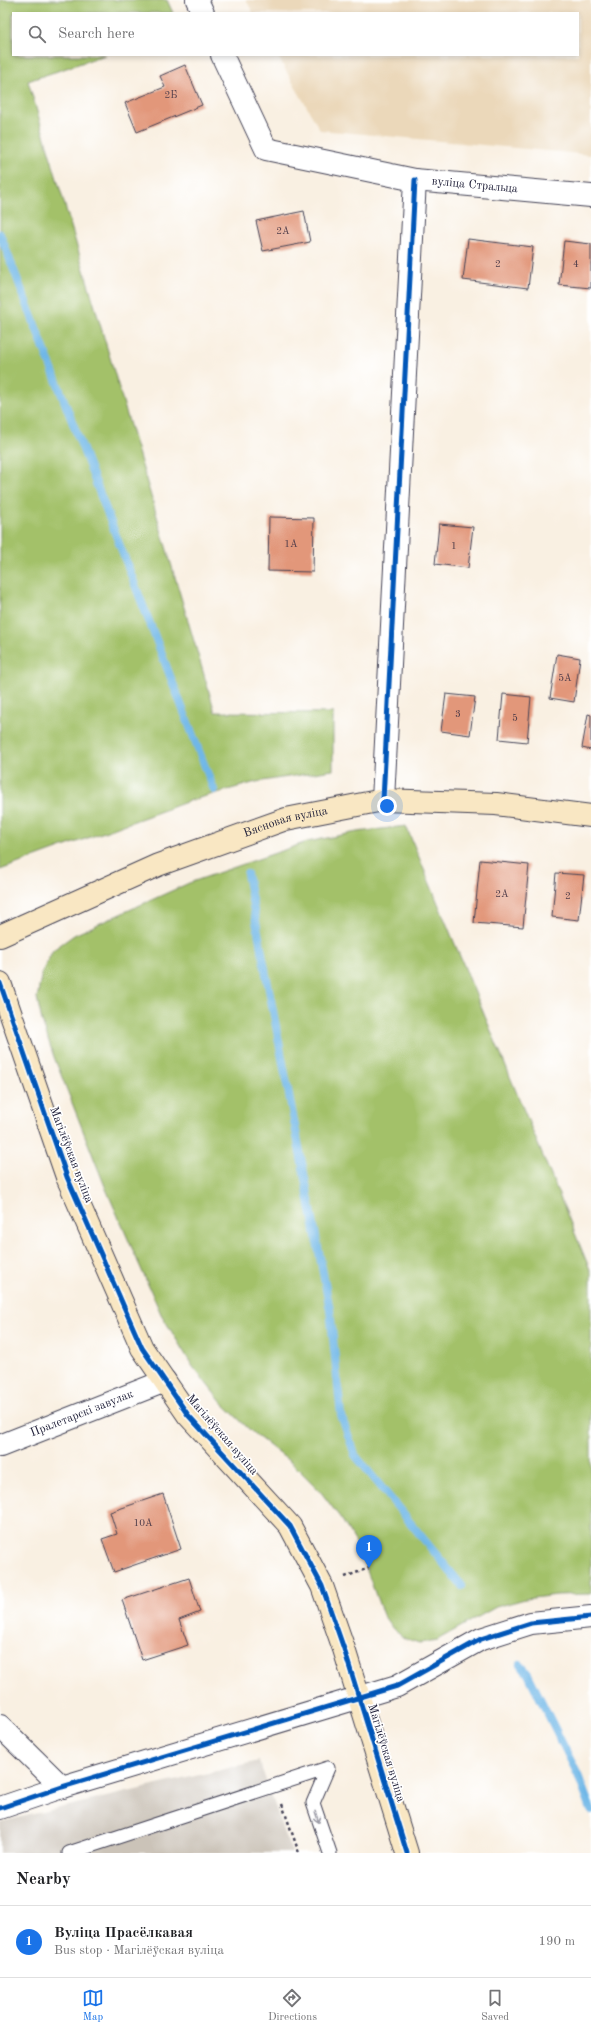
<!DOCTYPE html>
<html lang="en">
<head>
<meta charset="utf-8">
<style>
  body { margin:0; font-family:"Old Standard TT",serif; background:#f2f2f2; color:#202124 }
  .you { position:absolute; left:387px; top:806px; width:14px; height:14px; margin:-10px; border:3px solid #fff; border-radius:50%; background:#1a73e8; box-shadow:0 0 0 6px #1a73e833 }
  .badge { display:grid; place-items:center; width:26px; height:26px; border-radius:50%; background:#1a73e8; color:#fff; font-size:13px; font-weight:700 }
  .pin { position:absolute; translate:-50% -33px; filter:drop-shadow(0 1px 2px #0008) }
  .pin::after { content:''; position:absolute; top:21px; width:14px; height:12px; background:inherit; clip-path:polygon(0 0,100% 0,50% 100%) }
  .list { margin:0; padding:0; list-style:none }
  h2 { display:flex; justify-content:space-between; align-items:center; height:52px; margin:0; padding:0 16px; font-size:17px }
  h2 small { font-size:13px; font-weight:400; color:#757577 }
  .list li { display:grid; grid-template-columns:26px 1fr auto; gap:12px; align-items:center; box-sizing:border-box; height:72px; padding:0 16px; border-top:1px solid #e0e0e0 }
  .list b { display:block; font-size:15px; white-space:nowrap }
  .list p { margin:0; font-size:13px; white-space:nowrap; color:#757577 }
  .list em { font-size:13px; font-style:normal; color:#757577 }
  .icon { flex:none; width:22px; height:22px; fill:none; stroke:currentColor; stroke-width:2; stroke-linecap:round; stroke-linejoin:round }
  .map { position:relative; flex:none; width:591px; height:1853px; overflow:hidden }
  .search { position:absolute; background:#fff; box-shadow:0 2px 6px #0003; left:12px; right:12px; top:12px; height:44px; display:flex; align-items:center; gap:10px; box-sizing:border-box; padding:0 14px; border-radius:0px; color:#757577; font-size:15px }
  .sheet { height:124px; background:#fff }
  nav { display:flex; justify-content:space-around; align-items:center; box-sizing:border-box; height:56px; border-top:1px solid #e0e0e0; background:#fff; font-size:11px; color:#757577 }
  nav a { display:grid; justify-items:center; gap:2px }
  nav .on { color:#1a73e8 }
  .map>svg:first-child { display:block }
  .built { fill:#ebd8ba }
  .industrial { fill:#cbc3b8 }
  .green { fill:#a3c169; stroke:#627252 }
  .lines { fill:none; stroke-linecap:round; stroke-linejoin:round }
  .stream { stroke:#6fb7e7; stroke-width:8 }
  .building { fill:#e2977a }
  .lane-casing { stroke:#424154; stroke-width:15 }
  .street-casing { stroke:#424154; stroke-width:24 }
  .secondary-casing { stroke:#424154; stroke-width:24 }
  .path { stroke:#424154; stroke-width:2.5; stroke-dasharray:3 3; stroke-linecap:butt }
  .lane { stroke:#fff; stroke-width:13 }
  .street { stroke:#fff; stroke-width:22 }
  .secondary { stroke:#f9e7c3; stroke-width:22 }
  .cycleway-casing { stroke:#fff; stroke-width:8 }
  .cycleway { stroke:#0057b8; stroke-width:5 }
  .oneway { stroke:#9c9ca7 }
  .labels { text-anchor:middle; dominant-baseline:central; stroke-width:3.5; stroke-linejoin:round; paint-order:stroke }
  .number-label { font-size:10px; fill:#523f4b }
  .street-label { font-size:12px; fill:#22223b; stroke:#fff }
</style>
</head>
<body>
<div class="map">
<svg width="591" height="1853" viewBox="0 0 591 1853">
  <rect width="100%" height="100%" fill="#fff"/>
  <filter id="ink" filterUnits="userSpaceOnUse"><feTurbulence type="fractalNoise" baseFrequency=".025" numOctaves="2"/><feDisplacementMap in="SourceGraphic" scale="8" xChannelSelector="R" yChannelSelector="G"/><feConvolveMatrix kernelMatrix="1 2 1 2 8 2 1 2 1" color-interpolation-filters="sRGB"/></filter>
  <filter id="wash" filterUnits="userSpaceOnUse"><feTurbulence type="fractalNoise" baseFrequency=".012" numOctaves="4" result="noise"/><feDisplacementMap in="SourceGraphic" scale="16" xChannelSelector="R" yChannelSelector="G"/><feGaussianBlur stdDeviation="0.9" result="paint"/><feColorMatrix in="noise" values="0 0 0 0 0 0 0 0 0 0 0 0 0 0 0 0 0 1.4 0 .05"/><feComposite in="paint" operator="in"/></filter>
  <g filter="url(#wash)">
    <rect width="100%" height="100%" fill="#f9f0e2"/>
    <path class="built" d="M246 0H591V155L320 130 277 55H578V13H253Z"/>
    <path class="industrial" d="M259 1761 292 1853H0V1822Z"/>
    <path class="green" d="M0 0H167L173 13H13V55H105L28 81 215 712 333 713V770L256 782 192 800 0 870Z
      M406 826 591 1272V1594L557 1595 525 1599 496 1607 437 1640 419 1643 404 1638 393 1629 383 1615 358 1546 342 1520 320 1491 294 1465 252 1432 222 1403 193 1367 161 1314 106 1189 54 1057 42 1021 37 998 42 972 53 950 74 935 189 883 307 842 357 832Z"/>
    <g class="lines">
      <path class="stream" d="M0 234 214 790
        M247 874 330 1310 341 1415 355 1455 462 1586
        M520 1664 528 1674 578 1775 591 1810"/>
    </g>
    <g id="blocks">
      <path class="building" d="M185 65 202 105 137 132 125 103 165 87 160 76Z
        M304 211 310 242 263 251 256 221Z
        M468 239 533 247 528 288 463 280Z
        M564 241 591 244V288L559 285Z
        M269 517 314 518 313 572 268 571Z
        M439 524 473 527 468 568 435 564Z
        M557 654 580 658 574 702 550 698Z
        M446 694 475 697 470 735 441 731Z
        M503 694 531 697 527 742 499 739Z
        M588 714 591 715V750L582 748Z
        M480 860 529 865 523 927 474 923Z
        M556 873 584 875 579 920 552 917Z
        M163 1494 181 1549 114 1572 102 1539 117 1534 110 1512Z
        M189 1578 200 1612 179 1620 188 1645 142 1660 122 1600Z"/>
    </g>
  </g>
  <g filter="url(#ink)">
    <use href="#blocks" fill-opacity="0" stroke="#424154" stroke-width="1"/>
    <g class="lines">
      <defs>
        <path id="lane" d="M328 1768 313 1803 330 1853
          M69 1853 328 1768"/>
        <g id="street">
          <path d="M197 0 203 13"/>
          <path id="s1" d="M222 55 266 149 415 180 591 196"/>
          <path d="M383 800 415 180"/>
          <path id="s2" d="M0 1446 165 1381"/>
          <path d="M0 1726 62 1787"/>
          <path d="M0 1808 62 1787 397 1686 481 1639 531 1623 591 1617"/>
        </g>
        <g id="secondary">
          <path id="s3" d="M0 936 158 865 286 819 383 800 496 804 591 816"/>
          <path d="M0 983 67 1177 142 1348 188 1415 290 1526 322 1586 344 1649 407 1853"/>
        </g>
      </defs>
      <use href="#lane" class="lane-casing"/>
      <use href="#street" class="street-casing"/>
      <use href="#secondary" class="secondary-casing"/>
      <path class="path" d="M345 1577 369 1568
        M282 1804 299 1853"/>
      <use href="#lane" class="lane"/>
      <use href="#street" class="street"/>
      <use href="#secondary" class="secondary"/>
      <defs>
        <path id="cycleway" d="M383 800 415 180
          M0 983 67 1177 142 1348 188 1415 290 1526 322 1586 344 1649 407 1853
          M0 1808 62 1787 397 1686 481 1639 531 1623 591 1617"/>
      </defs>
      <use href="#cycleway" class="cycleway-casing"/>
      <use href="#cycleway" class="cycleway"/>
    </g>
    <defs><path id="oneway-shaft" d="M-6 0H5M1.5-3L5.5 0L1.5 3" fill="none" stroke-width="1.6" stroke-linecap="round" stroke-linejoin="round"/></defs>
    <use class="oneway" href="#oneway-shaft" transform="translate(317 1817) rotate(71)"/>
  </g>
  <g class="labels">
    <g class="number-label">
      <text x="171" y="95">2Б</text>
      <text x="283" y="231">2А</text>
      <text x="498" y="264">2</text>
      <text x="576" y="264">4</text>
      <text x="291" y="544">1А</text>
      <text x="454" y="546">1</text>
      <text x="565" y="678">5А</text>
      <text x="458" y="714">3</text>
      <text x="515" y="718">5</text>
      <text x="502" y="894">2А</text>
      <text x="568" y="896">2</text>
      <text x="143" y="1523">10А</text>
    </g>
    <g class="street-label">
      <text stroke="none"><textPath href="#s1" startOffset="316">вуліца Стральца</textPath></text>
      <text stroke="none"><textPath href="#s3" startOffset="308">Вясновая вуліца</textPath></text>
      <text transform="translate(71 1155) rotate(69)">Магілёўская вуліца</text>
      <text stroke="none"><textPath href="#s2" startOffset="88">Пралетарскі завулак</textPath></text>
      <text transform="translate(222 1435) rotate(49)">Магілёўская вуліца</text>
      <text transform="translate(386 1753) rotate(73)">Магілёўская вуліца</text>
    </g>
  </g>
</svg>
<div class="you"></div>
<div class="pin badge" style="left:369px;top:1568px">1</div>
<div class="search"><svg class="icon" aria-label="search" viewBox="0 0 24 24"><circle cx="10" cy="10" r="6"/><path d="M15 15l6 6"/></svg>Search here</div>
</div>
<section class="sheet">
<h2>Nearby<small></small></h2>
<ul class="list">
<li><span class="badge">1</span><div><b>Вуліца Прасёлкавая</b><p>Bus stop · Магілёўская вуліца</p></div><em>190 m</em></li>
</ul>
</section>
<nav>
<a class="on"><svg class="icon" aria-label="map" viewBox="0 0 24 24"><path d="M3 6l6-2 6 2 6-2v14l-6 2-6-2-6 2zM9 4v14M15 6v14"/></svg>Map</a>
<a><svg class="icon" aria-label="directions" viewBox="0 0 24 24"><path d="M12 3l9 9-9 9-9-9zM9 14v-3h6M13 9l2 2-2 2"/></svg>Directions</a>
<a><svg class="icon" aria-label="saved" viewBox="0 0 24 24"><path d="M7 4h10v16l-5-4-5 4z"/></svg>Saved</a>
</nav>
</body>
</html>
